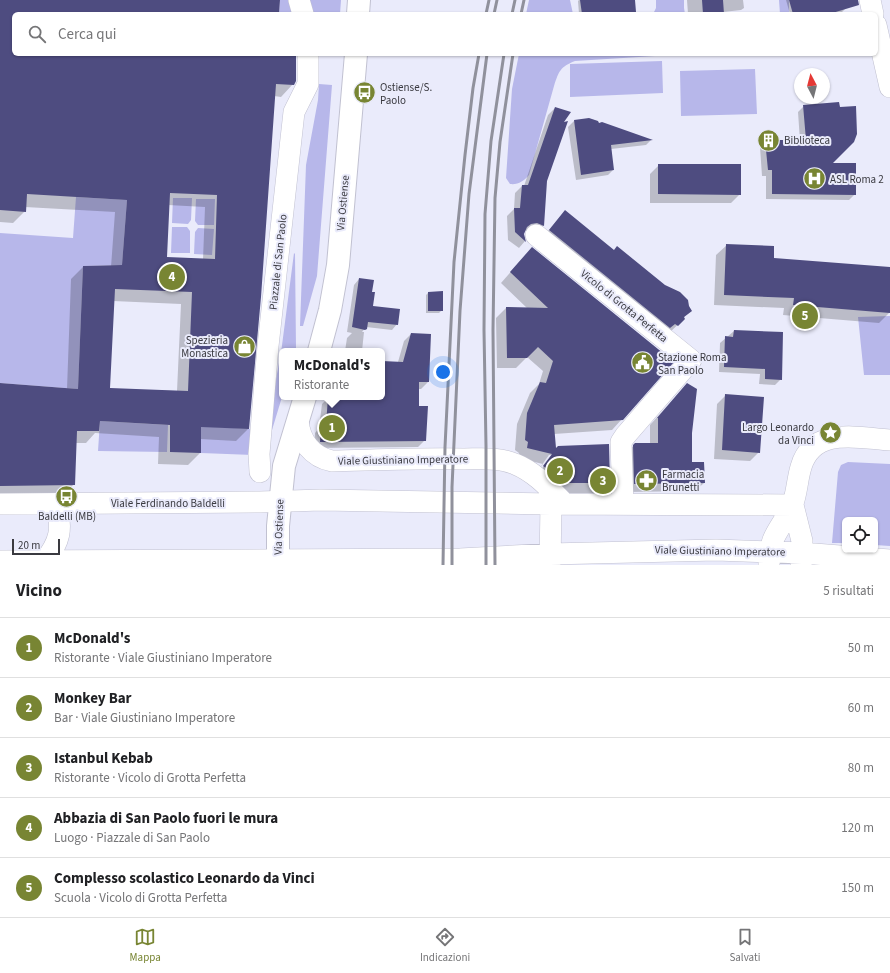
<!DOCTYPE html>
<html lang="it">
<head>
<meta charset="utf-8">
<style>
  body { margin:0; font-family:"Source Sans 3",sans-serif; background:#f2f2f2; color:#202124 }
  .controls { position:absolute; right:12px; bottom:12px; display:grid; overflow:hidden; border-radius:6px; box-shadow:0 1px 3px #0004 }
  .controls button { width:36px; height:36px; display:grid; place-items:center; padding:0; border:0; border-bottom:1px solid #e0e0e0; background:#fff; color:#202124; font:20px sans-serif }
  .compass { position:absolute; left:794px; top:68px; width:36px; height:36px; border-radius:50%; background:#fff; box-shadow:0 1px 3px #0004; rotate:353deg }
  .scale { position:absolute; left:12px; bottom:10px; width:48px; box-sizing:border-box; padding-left:4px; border:2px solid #3a3a40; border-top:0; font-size:11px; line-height:14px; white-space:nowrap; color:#3a3a40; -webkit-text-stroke:3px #eaebfb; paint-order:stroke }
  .you { position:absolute; left:443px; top:372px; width:14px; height:14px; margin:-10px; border:3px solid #fff; border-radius:50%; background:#1a73e8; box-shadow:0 0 0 6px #1a73e833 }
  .badge { display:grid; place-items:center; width:26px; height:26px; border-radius:50%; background:#788533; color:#fff; font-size:13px; font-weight:700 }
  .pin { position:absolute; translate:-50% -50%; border:2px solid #fff; box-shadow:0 1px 4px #0006 }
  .popup { position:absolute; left:279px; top:348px; width:106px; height:52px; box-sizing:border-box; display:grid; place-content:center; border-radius:6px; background:#fff; filter:drop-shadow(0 1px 3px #0005); font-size:13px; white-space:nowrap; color:#757577 }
  .popup b { font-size:15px; color:#202124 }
  .popup::after { content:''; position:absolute; left:50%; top:100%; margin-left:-8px; border:8px solid transparent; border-top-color:#fff }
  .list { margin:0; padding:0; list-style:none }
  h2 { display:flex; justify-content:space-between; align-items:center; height:52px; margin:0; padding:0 16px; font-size:17px }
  h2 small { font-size:13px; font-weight:400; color:#757577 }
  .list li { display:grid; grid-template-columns:26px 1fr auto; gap:12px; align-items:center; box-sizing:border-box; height:60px; padding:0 16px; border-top:1px solid #e0e0e0 }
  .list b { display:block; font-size:15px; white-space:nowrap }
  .list p { margin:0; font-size:13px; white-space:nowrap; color:#757577 }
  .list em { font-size:13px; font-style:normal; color:#757577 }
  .icon { flex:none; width:22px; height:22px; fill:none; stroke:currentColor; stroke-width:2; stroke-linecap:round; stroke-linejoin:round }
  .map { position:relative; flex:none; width:890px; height:565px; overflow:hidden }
  .search { position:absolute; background:#fff; box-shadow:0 1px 3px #0004; left:12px; right:12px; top:12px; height:44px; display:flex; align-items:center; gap:10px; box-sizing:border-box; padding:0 14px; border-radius:6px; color:#757577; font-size:15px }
  .sheet { height:352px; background:#fff }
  nav { display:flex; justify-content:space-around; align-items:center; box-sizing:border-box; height:56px; border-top:1px solid #e0e0e0; background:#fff; font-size:11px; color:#757577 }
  nav a { display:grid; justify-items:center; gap:2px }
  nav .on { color:#788533 }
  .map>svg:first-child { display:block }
  .green { fill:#b7b7ea }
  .shadow { fill:#0003; fill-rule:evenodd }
  .building { fill:#4e4c80; fill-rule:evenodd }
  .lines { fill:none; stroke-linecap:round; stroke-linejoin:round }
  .minor-casing { stroke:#c1c1d1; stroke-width:22 }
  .major-casing { stroke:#c1c1d1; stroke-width:24 }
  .minor { stroke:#fff; stroke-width:21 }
  .major { stroke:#fff; stroke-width:22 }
  .rail { stroke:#90919c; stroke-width:3 }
  .labels { text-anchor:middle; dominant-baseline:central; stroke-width:4; stroke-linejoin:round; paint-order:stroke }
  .poi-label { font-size:11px; fill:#3a3a40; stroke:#eaebfb; text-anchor:start }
  .street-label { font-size:11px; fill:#3a3a40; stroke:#eaebfb }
</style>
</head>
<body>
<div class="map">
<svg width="890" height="565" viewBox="0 0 890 565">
  <rect width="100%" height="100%" fill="#eaebfb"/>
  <path class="green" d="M280 0H341L340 14H279Z
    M529 0H570L573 14H526Z
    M656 0H684V8L685 14H653L656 8Z
    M779 0H789V14H780Z
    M519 54H675L671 55 575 61C560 67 559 71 554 86L529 175C524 181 518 185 510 184L506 178 512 89Z
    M662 61 663 93 570 97V64Z
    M755 69 757 114 681 116 680 71Z
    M319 84 332 85 317 276 303 326H300L306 165 318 100Z
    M76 197 127 200 122 265 83 266 78 389 0 383V233L73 238Z
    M173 198H192L191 220 188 224 172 223Z
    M196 199H215L214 225H198L195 221Z
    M172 227H187L190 231V253H171Z
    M198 228 214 229 212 255 194 254 195 232Z
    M294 253 295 254 296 349 295 351H282V354L281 353Z
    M890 316V375H864L858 317Z
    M279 363 282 365V397L272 430 267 428Z
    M100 421 168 425 167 452 98 451Z
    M178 425 252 429 253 455 201 453Z
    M848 462 890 464V546L875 545V520H845V543H832L838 472 841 465Z"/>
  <path class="shadow" d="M0 0H279L278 14H14V54H295L293 84 281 97 274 96 248 429 236 441 200 439V453L188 465 158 464 159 437 95 433 86 443H76L74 484 62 497 0 498V384L67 389 71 279 83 267H111L115 212 25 207V211L13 223 0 222ZM168 205 205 207 203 260 166 258ZM113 301 181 304 177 391 109 389Z
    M579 0H634V11L631 14H579L578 1Z
    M687 0H743L744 8 741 10 723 12V14H688Z
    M786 0H843L845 9 842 12 834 14H790Z
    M804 106 830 164 855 194 849 200 766 199V176H762L760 147 766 141H800L798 112Z
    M555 108 562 123 546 181 543 226 536 233 530 230 524 231 523 233 525 241 519 248 508 240 507 216 514 209 515 193 522 186H524L548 115Z
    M589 119 598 124 651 140 646 145 611 149 613 170 608 175 576 180 568 127 574 121Z
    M659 165 740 194 731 203H650V174Z
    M565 211 614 251 688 307 691 311 683 318 684 319 669 333 542 238Z
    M727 245 773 259 890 268 889 313 879 323 783 315 784 308 714 305 716 255Z
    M522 259 622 419 612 430 554 434 555 450 609 483 599 493H557L534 476 543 464 518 458 519 453 515 450 517 424 530 393 539 384 543 371 527 357 516 368H497L496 318 506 308 528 309 501 283ZM549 455H552L541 470 539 469Z
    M359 279 371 293 372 307 397 324 392 330 366 327 362 332H364L362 351H345L347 338 352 333 347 332 354 285Z
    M428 293 442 310 439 313H426V295Z
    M734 331 781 379 775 385 759 384 760 374 719 372 720 343Z
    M411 334 428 382 421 389H418L417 407 425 440 418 447 314 448 315 433 319 428 322 404 329 397H382V362H398L404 341Z
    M333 348 339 351H330Z
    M687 384 691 433V463L704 483 695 491 627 492V453L635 444H650V425Z
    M726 395 759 452 750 461 714 459 717 404Z"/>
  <path class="building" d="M0 0H280L279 14H14V54H296V81L294 85 276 84 261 297 249 429 201 427V453L170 452V425L100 421 99 431H77L75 485 0 486V383L78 389 83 266 122 265 127 200 27 194 26 212 0 210ZM170 193 217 195 215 259 167 257ZM115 289 192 292 188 391 110 388Z
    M580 0H635L636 12 615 14H582Z
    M702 0H723L724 14H703Z
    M789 0H858L859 5 829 14H793Z
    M839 102 840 107 856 106 857 134 854 142 833 163H856V195L772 194V170H768L765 140H806L803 105Z
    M555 107 571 112 564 122 568 121 547 181 544 226 537 223 531 224 527 227 524 234 526 242 515 232 514 208H520L522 185H528Z
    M589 118 598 121 599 123 602 122 653 140 611 145 614 170 581 175 574 120Z
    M658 164H741V195L658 194Z
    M565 210 614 250 617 246 665 285 680 292 688 300 689 306 692 311 684 317 685 319 678 326 675 324 670 328 549 230Z
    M726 244 774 246V258L890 267V313L793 305 794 298 724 295Z
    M532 247 674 362 623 420 554 425 556 448 558 446 609 444 610 483H568L543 466 552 454 527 448 528 442 525 440 527 413 540 382 546 383 553 361 538 347 527 358H507L506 307 548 308 510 272Z
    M359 278 374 280 372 292H375L373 306 400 309 398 325 368 322 367 329 365 330 352 327Z
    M443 291V311H428V292Z
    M734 330 783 332 782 380 765 379V369L724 367 725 336 733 337Z
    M411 333 431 334 429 382H419V406H428L426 441 320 442 321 425H326L328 397H382V361L403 362Z
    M687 383 697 389 692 433V462H704L705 483 634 484 633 445 635 443H658V418H657Z
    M725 394 764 397 760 453 722 450Z"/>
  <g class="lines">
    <defs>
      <path id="minor" d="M299 0 303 14
        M870 0 873 14
        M876 25 890 87
        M536 235 691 360 625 436 621 442 623 504
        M298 421C300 441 312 457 332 461 376 460 420 458 464 459 480 459 499 457 515 464 535 472 550 489 565 504
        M260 472 259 454 268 346 294 112 308 84V54
        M0 504 260 502 321 500 551 504 793 505
        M793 505 802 541 801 565
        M0 561 460 559 550 554 716 550 802 553 890 560
        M44 562C60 542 63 529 56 504
        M769 564C770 556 770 548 773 540 778 528 787 518 792 506 797 494 797 480 801 467 813 426 858 438 890 440
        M550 565 551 504"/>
      <path id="major" d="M358 14 359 0
        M319 351 330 310 338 265 356 54
        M278 565V526L284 466 305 397"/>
    </defs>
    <use href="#minor" class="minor-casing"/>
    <use href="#major" class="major-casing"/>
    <use href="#minor" class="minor"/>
    <use href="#major" class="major"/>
    <path class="rail" d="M486 14 489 0
      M494 14 497 0
      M512 14 515 0
      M521 14 524 0
      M443 565 445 447 454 262 465 155 473 88 479 54
      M452 565V487L460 311 469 194 487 54
      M486 565V446L484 330 485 214 491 141 504 54
      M495 565 493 330 495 198 500 142 513 54"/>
  </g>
  <defs>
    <symbol id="bus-disc" viewBox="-11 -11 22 22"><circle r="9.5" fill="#788533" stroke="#eaebfb"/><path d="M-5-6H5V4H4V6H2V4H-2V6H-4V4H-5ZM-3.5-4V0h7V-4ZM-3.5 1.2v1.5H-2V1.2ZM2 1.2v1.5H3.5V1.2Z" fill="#fff"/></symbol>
    <symbol id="building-disc" viewBox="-11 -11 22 22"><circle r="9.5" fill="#788533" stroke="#eaebfb"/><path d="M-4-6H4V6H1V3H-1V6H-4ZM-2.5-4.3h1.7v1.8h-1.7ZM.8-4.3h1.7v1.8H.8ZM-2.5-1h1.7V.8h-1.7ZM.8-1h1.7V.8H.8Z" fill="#fff"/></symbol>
    <symbol id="hospital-disc" viewBox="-11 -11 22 22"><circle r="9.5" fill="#788533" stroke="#eaebfb"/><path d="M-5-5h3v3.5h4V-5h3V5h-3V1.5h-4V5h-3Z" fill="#fff"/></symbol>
    <symbol id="shop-disc" viewBox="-11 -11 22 22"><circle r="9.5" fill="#788533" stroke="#eaebfb"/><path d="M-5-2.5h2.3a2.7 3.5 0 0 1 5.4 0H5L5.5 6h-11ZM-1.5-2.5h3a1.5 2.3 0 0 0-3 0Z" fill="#fff"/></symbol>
    <symbol id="civic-disc" viewBox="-11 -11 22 22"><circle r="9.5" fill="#788533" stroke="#eaebfb"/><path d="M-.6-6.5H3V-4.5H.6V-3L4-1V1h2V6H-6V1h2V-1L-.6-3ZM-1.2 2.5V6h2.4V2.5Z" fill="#fff"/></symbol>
    <symbol id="sight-disc" viewBox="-11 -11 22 22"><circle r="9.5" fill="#788533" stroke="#eaebfb"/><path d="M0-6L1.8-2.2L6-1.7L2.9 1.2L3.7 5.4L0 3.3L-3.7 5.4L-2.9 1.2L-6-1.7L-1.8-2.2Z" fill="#fff"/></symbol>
    <symbol id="pharmacy-disc" viewBox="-11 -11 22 22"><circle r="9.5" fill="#788533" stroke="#eaebfb"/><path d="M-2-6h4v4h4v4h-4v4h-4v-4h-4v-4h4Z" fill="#fff"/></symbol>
  </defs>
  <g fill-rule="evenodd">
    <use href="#bus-disc" x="352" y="80" width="25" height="25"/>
    <use href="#building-disc" x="756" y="128" width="25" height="25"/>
    <use href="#hospital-disc" x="802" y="166" width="25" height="25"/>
    <use href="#shop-disc" x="232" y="334" width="25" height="25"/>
    <use href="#civic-disc" x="630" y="350" width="25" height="25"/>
    <use href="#sight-disc" x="818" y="420" width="25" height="25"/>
    <use href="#pharmacy-disc" x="634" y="468" width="25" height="25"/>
    <use href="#bus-disc" x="54" y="484" width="25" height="25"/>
  </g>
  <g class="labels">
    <g class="poi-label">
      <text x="380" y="87">Ostiense/S.<tspan x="380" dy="13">Paolo</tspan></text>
      <text x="784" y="140">Biblioteca</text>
      <text x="830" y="179">ASL Roma 2</text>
      <text x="228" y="340" text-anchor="end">Spezieria<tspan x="228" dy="13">Monastica</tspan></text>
      <text x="658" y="357">Stazione Roma<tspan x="658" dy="13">San Paolo</tspan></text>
      <text x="814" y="427" text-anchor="end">Largo Leonardo<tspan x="814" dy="13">da Vinci</tspan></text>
      <text x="662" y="474">Farmacia<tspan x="662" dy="13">Brunetti</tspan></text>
      <text x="67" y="516" text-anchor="middle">Baldelli (MB)</text>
    </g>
    <g class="street-label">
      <text transform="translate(343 203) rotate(-85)">Via Ostiense</text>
      <text transform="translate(278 262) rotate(-84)">Piazzale di San Paolo</text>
      <text transform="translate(624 306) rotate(39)">Vicolo di Grotta Perfetta</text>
      <text transform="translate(403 460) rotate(-1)">Viale Giustiniano Imperatore</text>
      <text x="168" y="503">Viale Ferdinando Baldelli</text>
      <text transform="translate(279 527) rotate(-88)">Via Ostiense</text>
      <text transform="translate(720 551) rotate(1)">Viale Giustiniano Imperatore</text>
    </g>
  </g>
</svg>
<div class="controls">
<button><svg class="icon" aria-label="locate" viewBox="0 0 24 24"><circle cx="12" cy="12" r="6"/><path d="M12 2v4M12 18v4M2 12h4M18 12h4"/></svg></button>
</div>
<svg class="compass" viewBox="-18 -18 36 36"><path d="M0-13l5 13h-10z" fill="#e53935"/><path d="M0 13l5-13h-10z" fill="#757577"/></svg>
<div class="scale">20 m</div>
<div class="you"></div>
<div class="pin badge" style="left:332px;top:428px">1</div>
<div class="popup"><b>McDonald's</b>Ristorante</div>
<div class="pin badge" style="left:560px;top:471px">2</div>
<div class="pin badge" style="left:603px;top:481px">3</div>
<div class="pin badge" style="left:172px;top:277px">4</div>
<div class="pin badge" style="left:805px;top:316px">5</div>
<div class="search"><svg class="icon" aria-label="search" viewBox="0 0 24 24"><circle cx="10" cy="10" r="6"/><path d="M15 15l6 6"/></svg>Cerca qui</div>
</div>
<section class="sheet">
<h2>Vicino<small>5 risultati</small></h2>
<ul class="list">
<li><span class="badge">1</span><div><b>McDonald's</b><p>Ristorante · Viale Giustiniano Imperatore</p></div><em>50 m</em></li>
<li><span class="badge">2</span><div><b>Monkey Bar</b><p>Bar · Viale Giustiniano Imperatore</p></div><em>60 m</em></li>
<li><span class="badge">3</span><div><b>Istanbul Kebab</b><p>Ristorante · Vicolo di Grotta Perfetta</p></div><em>80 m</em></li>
<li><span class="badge">4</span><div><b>Abbazia di San Paolo fuori le mura</b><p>Luogo · Piazzale di San Paolo</p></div><em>120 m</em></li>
<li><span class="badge">5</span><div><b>Complesso scolastico Leonardo da Vinci</b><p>Scuola · Vicolo di Grotta Perfetta</p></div><em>150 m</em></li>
</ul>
</section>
<nav>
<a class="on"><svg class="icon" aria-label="map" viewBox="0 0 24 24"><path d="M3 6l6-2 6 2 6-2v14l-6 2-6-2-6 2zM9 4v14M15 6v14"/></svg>Mappa</a>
<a><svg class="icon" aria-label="directions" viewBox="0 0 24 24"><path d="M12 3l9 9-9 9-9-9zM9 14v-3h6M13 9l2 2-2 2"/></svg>Indicazioni</a>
<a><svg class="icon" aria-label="saved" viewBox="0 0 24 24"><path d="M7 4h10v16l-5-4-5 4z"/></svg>Salvati</a>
</nav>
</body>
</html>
